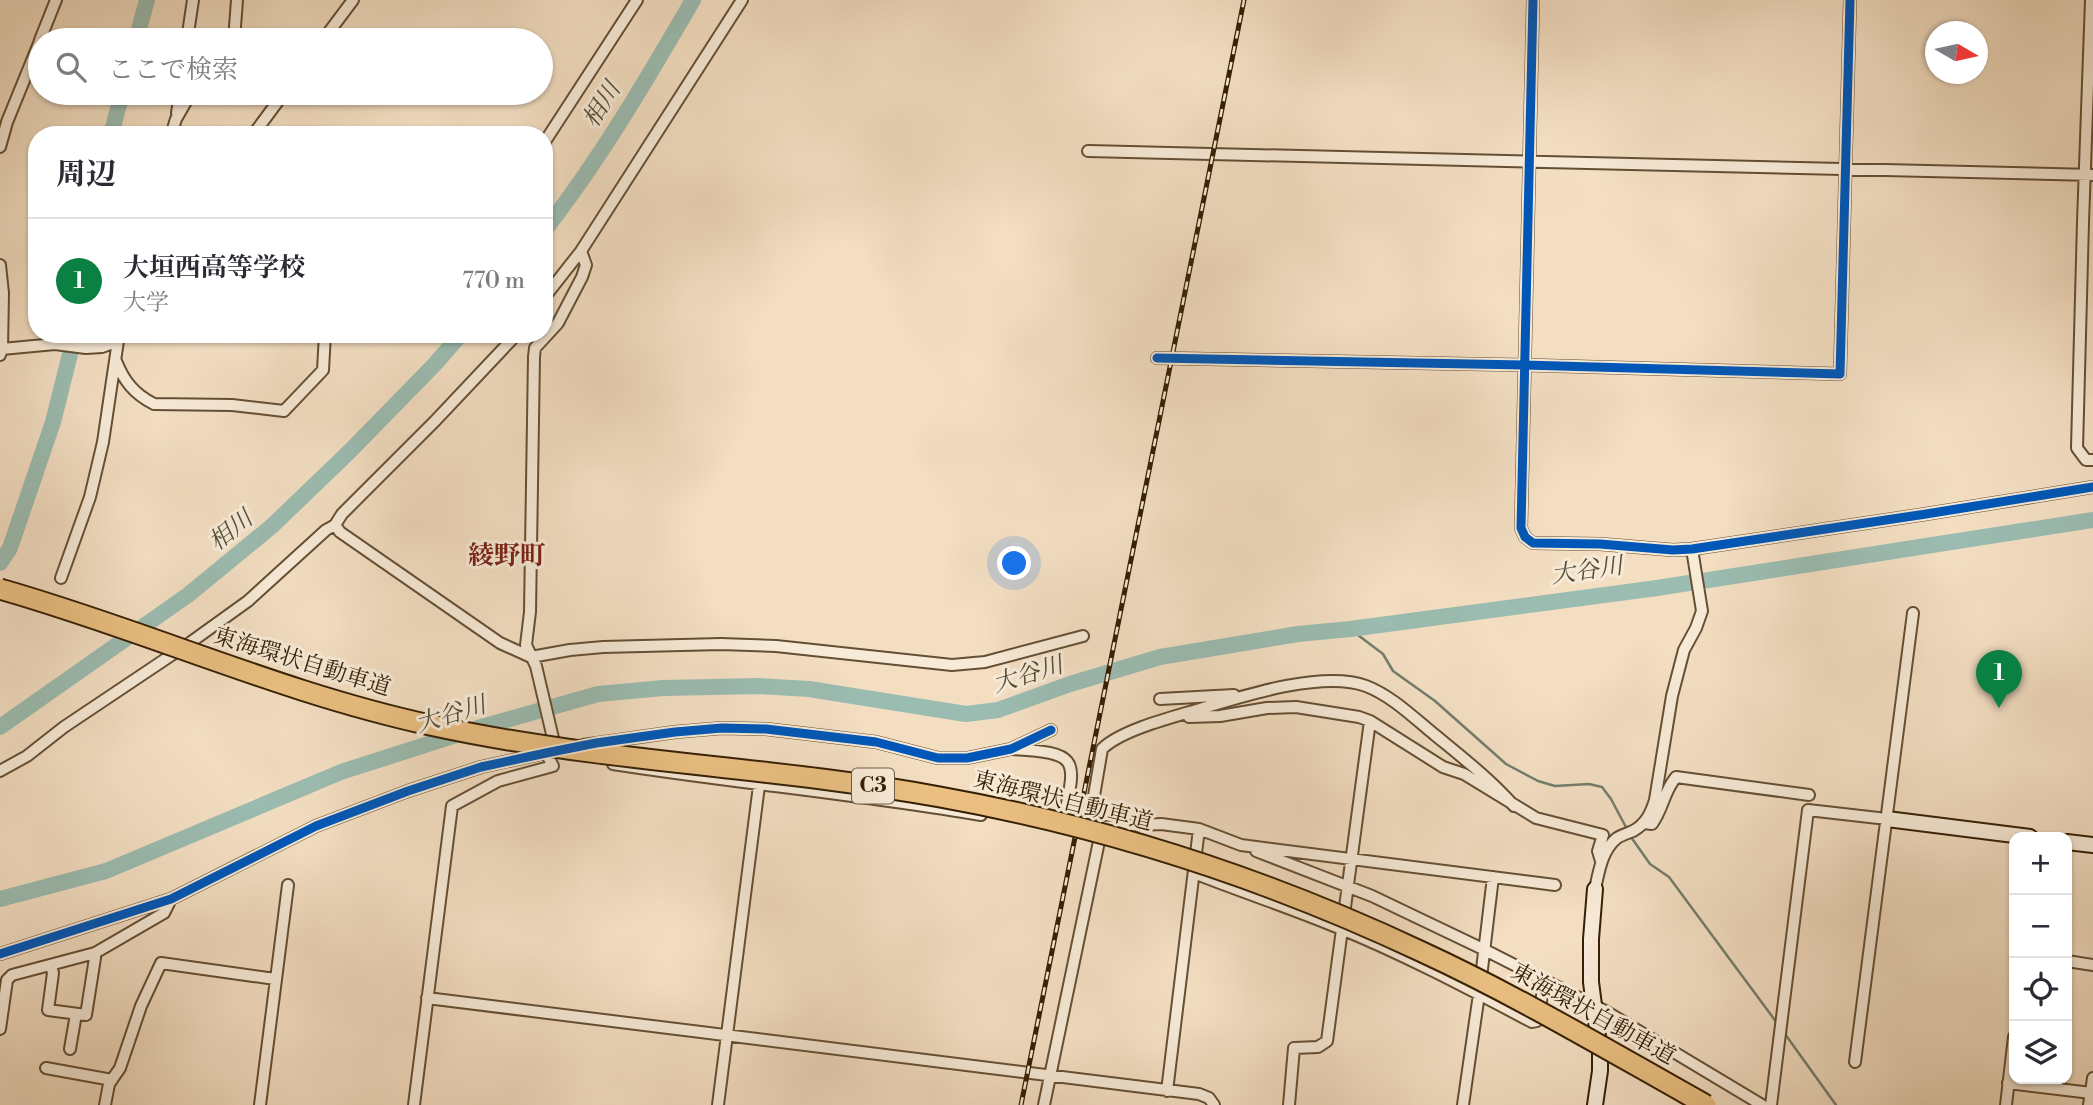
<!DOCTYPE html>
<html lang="ja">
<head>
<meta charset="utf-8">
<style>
  body { margin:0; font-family:"Libre Bodoni","Noto Serif JP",serif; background:#f7f7f7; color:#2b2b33 }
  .controls { position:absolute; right:21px; bottom:21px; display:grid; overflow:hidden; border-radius:14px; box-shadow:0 2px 5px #0004 }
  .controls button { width:63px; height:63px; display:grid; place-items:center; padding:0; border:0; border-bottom:2px solid #e1e1e2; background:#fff; color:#2b2b33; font:35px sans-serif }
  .compass { position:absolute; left:1925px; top:21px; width:63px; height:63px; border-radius:50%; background:#fff; box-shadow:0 2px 5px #0004; rotate:99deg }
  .you { position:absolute; left:1015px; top:564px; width:24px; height:24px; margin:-18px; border:5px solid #fff; border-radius:50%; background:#1a73e8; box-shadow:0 0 0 10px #1a73e833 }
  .badge { display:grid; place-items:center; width:46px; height:46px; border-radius:50%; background:#0b8043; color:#fff; font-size:23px; font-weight:700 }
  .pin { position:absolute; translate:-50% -58px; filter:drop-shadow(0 2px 4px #0008) }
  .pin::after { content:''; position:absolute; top:37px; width:24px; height:21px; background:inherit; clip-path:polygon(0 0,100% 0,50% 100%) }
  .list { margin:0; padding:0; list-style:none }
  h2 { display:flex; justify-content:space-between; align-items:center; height:91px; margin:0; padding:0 28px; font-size:30px }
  h2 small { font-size:23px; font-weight:400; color:#7c7c81 }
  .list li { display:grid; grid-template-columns:46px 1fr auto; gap:21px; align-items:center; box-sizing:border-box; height:126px; padding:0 28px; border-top:2px solid #e1e1e2 }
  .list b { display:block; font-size:26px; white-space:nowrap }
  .list p { margin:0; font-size:23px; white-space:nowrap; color:#7c7c81 }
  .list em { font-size:23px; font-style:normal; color:#7c7c81 }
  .icon { flex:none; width:38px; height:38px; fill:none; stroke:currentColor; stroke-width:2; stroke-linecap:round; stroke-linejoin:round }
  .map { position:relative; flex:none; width:2093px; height:1105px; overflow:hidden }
  .search { position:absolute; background:#fff; box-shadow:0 2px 5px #0004; left:28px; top:28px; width:525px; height:77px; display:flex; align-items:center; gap:18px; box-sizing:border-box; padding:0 24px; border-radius:38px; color:#7c7c81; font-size:26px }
  .panel { position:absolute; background:#fff; box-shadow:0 2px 5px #0004; left:28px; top:126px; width:525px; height:217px; border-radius:28px }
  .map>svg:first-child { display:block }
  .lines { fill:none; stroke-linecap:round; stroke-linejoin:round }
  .stream { stroke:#727d6c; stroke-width:2.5 }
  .river { stroke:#9bbcb1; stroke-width:16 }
  .street-casing { stroke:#644f34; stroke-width:14 }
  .secondary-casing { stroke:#351f04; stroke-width:18 }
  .street { stroke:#f7ead7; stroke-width:10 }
  .secondary { stroke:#f7ead7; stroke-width:14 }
  .rail-casing { stroke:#351f04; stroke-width:5 }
  .rail { stroke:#f7ead7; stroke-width:2.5; stroke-dasharray:8; stroke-linecap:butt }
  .highway-bridge-casing { stroke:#351f04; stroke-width:23; stroke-linecap:butt }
  .highway-bridge { stroke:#eabf81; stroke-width:19 }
  .cycleway-casing { stroke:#f7ead7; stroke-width:13 }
  .cycleway { stroke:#0057b8; stroke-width:9 }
  .labels { text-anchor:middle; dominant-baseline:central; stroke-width:6; stroke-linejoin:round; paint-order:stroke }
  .shield { fill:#f7ead7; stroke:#6f5c43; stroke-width:2 }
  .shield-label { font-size:21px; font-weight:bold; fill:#351f04 }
  .street-label { font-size:23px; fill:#351f04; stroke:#f7ead7 }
  .water-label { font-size:24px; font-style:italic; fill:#544e38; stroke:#f7ead7 }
  .quarter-label { font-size:26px; font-weight:bold; fill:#7a1f14; stroke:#f7ead7 }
</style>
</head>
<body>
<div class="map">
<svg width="2093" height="1105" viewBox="0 0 2093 1105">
  <rect width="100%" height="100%" fill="#f3dec2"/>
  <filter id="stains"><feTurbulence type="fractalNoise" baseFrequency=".00286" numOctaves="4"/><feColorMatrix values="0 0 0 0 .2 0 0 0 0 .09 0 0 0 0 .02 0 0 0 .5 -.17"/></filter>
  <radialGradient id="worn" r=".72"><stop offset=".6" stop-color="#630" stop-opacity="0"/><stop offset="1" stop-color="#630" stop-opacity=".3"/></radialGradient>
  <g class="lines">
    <path class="stream" d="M1350 629 1383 654 1393 671 1435 701 1506 764 1538 781 1555 786 1589 784 1602 787 1611 799 1628 831
      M1631 837 1650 864 1669 877 1777 1023
      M1785 1034 1836 1105"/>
    <path class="river" d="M136 40 147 0
      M111 135 122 93
      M544 231C601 158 647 79 693 0
      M0 563 10 548 53 422 75 334
      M0 727 188 595 272 526 350 451 435 364 461 334
      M0 899 106 871 341 772 478 728 598 694 663 688 759 686 809 689 966 714 998 710 1070 684 1160 657 1298 634 1350 629 1657 588 2093 520"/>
    <defs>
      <path id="street" d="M1533 0 1521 528 1525 537 1533 543 1600 544 1673 550 1692 549 1926 514 2093 487
        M2091 0 2083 222 2077 448 2086 460H2093
        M40 40 56 0
        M187 40 193 0
        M234 40 237 0
        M323 40 353 0
        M177 113 180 93
        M171 135 176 119 191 93
        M253 135 284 93
        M544 143 637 0
        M0 147 7 122 40 41
        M1088 151 2093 175
        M0 265 3 293 2 349 0 355
        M544 298 581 251 742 0
        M2 349 55 344 86 348 102 347 118 341
        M1157 358 1524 365 1840 374 1850 0
        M116 361C124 381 134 394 154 404L232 405 284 411 323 370 325 334
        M335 525 340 532 500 643 531 657 570 650 603 647 721 644 776 646 952 665 985 662 1083 636
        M61 578 90 497 103 442 119 334
        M1160 699 1234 695
        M1189 717 1220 716 1267 708 1296 707 1359 717 1370 721 1443 767 1464 774 1536 818 1603 835 1598 851 1601 861
        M583 745 675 732 722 728 766 729 876 742 938 758H967L1011 749 1051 730
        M1012 749C1082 753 1076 759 1063 823H1068
        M556 751 536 666 526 645 530 612 534 357 535 348 558 323 582 277 586 265 581 251
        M613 764C735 783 859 794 981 815
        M0 771 27 756 64 727 191 642 248 601 326 530 335 525 342 514 435 421 517 334
        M1644 823 1652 824C1664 807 1663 793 1676 777L1809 795
        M1089 825 1102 749C1121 730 1173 717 1200 709 1243 696 1323 670 1366 686 1392 696 1414 718 1435 735 1463 758 1490 779 1514 806
        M1256 851 1372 896 1485 950 1607 1012 1762 1105
        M1194 873C1242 892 1291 908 1339 928 1405 955 1469 989 1532 1022L1537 1021 1545 981
        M1595 889C1599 871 1602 850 1617 838 1622 835 1628 833 1633 831 1646 824 1651 813 1655 800L1672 696 1684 650 1696 628 1702 611 1692 549
        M0 954 171 899 316 826 408 791 481 767 550 752
        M2067 961 2093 965
        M51 966 53 973 48 1010 86 1015 95 958V953
        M427 998 1199 1094 1209 1098 1214 1105
        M0 1029 7 980 12 975 95 953 164 913 171 899
        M70 1049 76 1014
        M1855 1062 1913 613
        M46 1068 112 1080
        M2008 1083 2091 1093
        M1167 1091 1199 829
        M105 1105 109 1084 120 1068 141 1006 161 963 275 979
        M260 1105 288 885
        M414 1105 452 806 498 781 553 766 546 753
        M718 1105 760 778
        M1044 1105 1102 827 1161 824 1199 829 1241 845 1555 885
        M1289 1105 1294 1048 1318 1047 1327 1041 1370 721
        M1463 1105 1479 994 1493 877
        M1771 1105 1808 810 1887 819
        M2006 1105 2014 1037
        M2089 1105 2093 1078"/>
      <path id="secondary" d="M1887 819 2030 837
        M2067 842 2093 845
        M1595 889 1591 939V982L1600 1052V1071L1595 1105"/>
    </defs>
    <use href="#street" class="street-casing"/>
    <use href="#secondary" class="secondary-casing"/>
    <use href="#street" class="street"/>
    <use href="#secondary" class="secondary"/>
    <defs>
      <path id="rail" d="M1021 1105 1244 0"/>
    </defs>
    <use href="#rail" class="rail-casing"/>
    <use href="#rail" class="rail"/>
    <defs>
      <path id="highway-bridge" d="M0 589C145 630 282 693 430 725 598 762 771 766 940 797 1106 827 1267 879 1420 951 1518 996 1611 1052 1706 1105"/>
    </defs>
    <use href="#highway-bridge" class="highway-bridge-casing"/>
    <use href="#highway-bridge" class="highway-bridge"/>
    <defs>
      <path id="cycleway" d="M1533 0 1521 528 1525 537 1533 543 1600 544 1673 550 1692 549 1926 514 2093 487
        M1157 358 1524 365 1840 374 1850 0
        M0 954 171 899 316 826 408 791 481 767 546 753 596 743 675 732 722 728 766 729 876 742 938 758H967L1011 749 1051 730"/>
    </defs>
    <use href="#cycleway" class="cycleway-casing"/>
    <use href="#cycleway" class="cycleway"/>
  </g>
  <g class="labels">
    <rect class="shield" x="852" y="768.5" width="42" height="35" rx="5"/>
    <g class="shield-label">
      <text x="873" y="786">C3</text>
    </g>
    <g class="street-label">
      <text transform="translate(302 662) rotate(17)">東海環状自動車道</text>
      <text transform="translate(1063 801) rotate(14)">東海環状自動車道</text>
      <text transform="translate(1593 1014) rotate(29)">東海環状自動車道</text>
    </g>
    <g class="water-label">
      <text transform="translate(602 105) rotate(-58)">相川</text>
      <text transform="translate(231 531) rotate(-39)">相川</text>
      <text transform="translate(1587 571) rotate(-8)">大谷川</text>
      <text transform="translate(1028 675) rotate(-17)">大谷川</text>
      <text transform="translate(451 715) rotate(-17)">大谷川</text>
    </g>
    <g class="quarter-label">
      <text x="507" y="556">綾野町</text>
    </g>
  </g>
  <rect width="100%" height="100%" filter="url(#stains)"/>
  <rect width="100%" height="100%" fill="url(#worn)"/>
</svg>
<div class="controls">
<button>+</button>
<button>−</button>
<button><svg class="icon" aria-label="locate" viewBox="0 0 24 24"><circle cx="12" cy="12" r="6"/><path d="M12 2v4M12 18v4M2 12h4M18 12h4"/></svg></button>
<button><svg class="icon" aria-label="layers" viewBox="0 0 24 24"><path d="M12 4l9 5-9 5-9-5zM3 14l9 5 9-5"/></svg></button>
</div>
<svg class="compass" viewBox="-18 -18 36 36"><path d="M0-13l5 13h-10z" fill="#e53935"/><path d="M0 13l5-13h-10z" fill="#7c7c81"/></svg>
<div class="you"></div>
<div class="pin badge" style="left:1999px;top:708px">1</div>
<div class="search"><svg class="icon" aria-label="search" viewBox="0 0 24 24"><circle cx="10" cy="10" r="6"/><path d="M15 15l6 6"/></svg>ここで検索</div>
<section class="panel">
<h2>周辺<small></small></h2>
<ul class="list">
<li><span class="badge">1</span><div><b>大垣西高等学校</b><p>大学</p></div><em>770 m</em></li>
</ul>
</section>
</div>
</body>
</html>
